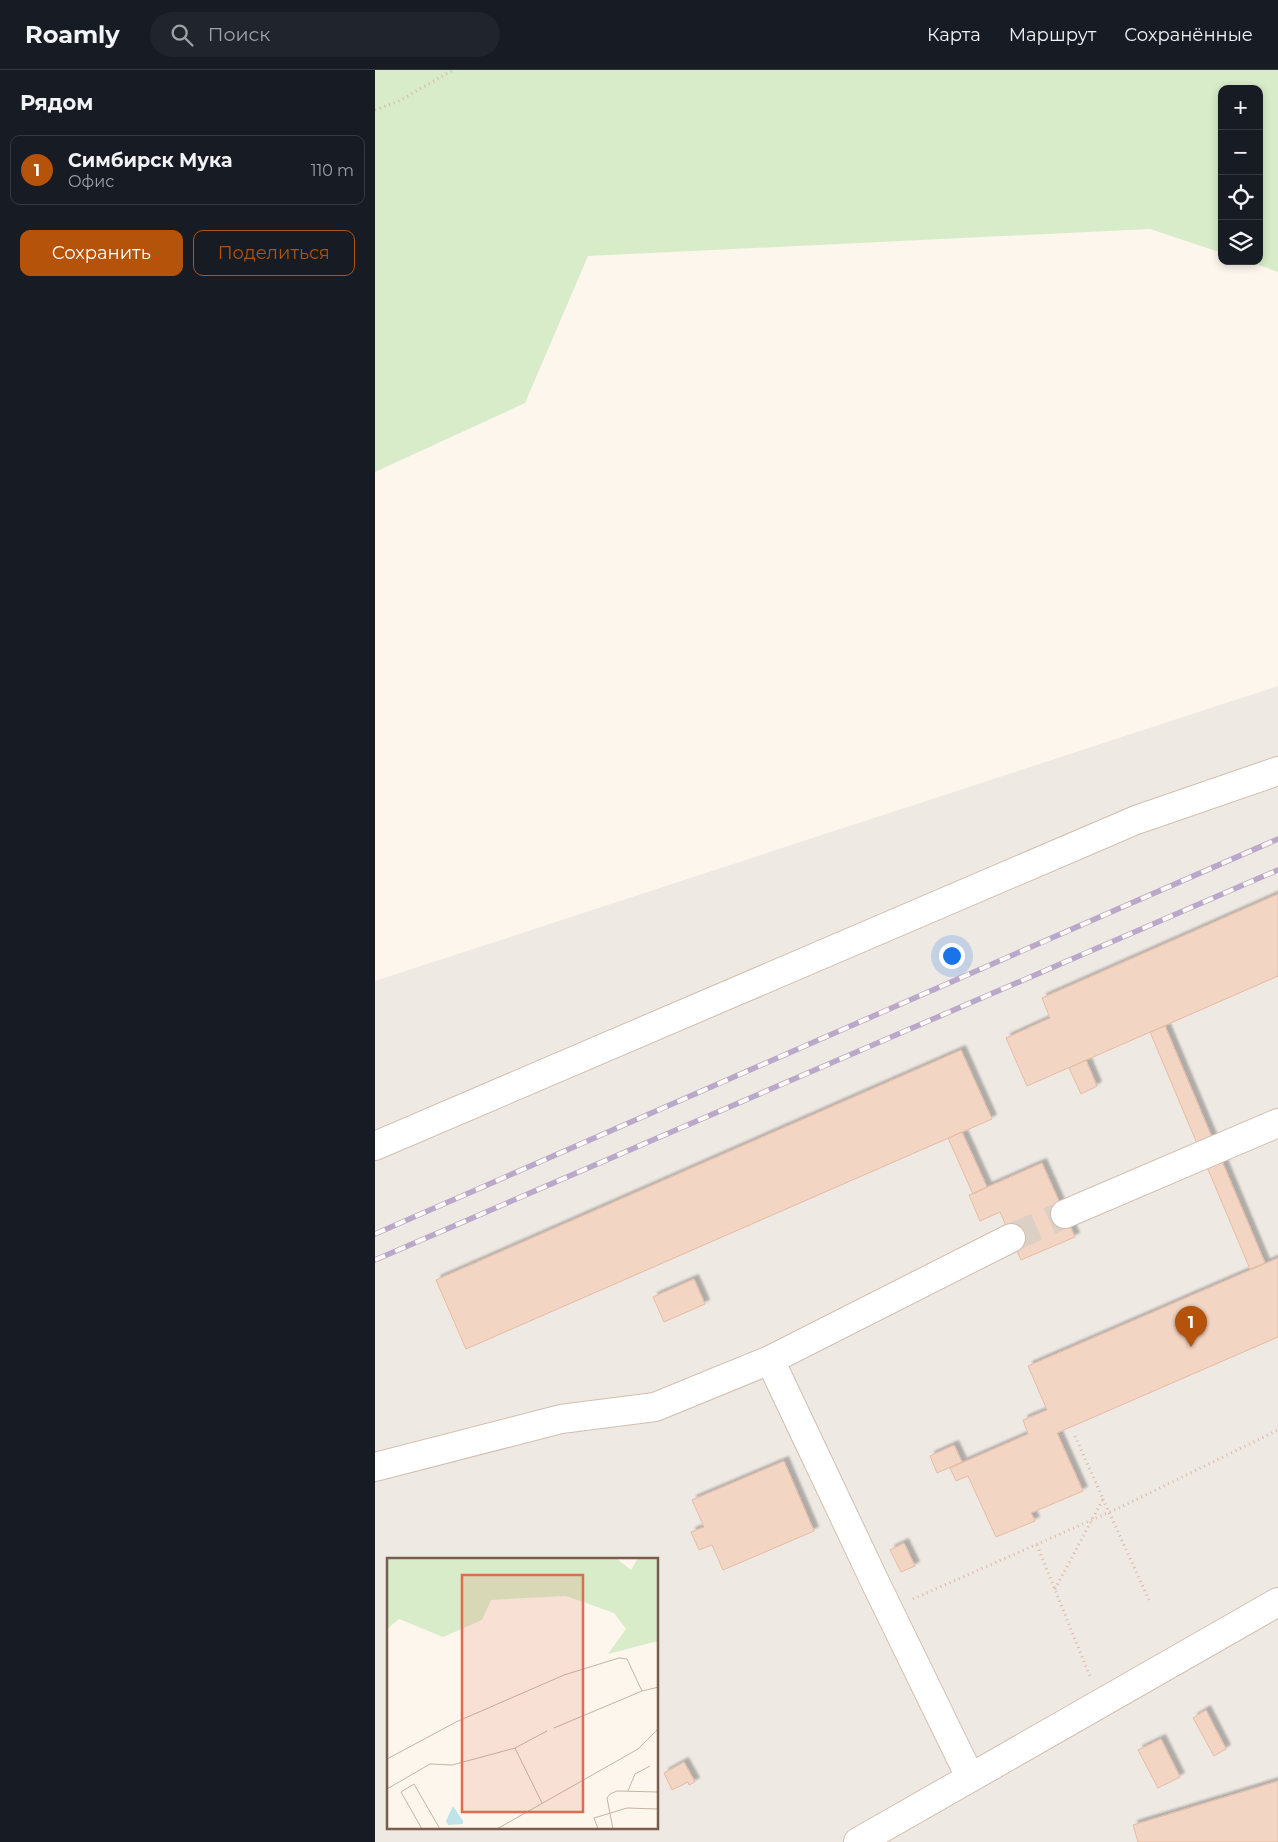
<!DOCTYPE html>
<html lang="ru">
<head>
<meta charset="utf-8">
<style>
  body { margin:0; font-family:Montserrat,sans-serif; background:#20242c; color:#f1f3f6 }
  .controls { position:absolute; right:15px; top:15px; display:grid; overflow:hidden; border-radius:10px; box-shadow:0 2px 8px #0003 }
  .controls button { width:45px; height:45px; display:grid; place-items:center; padding:0; border:0; border-bottom:1px solid #363941; background:#171b24; color:#f1f3f6; font:25px sans-serif }
  .you { position:absolute; left:576px; top:885px; width:18px; height:18px; margin:-12px; border:4px solid #fff; border-radius:50%; background:#1a73e8; box-shadow:0 0 0 8px #1a73e833 }
  .badge { display:grid; place-items:center; width:32px; height:32px; border-radius:50%; background:#b45309; color:#fff; font-size:16px; font-weight:700 }
  .pin { position:absolute; translate:-50% -41px; filter:drop-shadow(0 1px 2px #0008) }
  .pin::after { content:''; position:absolute; top:26px; width:18px; height:15px; background:inherit; clip-path:polygon(0 0,100% 0,50% 100%) }
  .list { margin:0; padding:0; list-style:none }
  h2 { display:flex; justify-content:space-between; align-items:center; height:65px; margin:0; padding:0 20px; font-size:21px }
  h2 small { font-size:16px; font-weight:400; color:#9ea1a6 }
  .list li { display:grid; grid-template-columns:32px 1fr auto; gap:15px; align-items:center; box-sizing:border-box; height:70px; margin:0 10px 10px; padding:0 10px; border:1px solid #363941; border-radius:10px }
  .list b { display:block; font-size:19px; white-space:nowrap }
  .list p { margin:0; font-size:16px; white-space:nowrap; color:#9ea1a6 }
  .list em { font-size:16px; font-style:normal; color:#9ea1a6 }
  .actions { display:flex; gap:10px; padding:15px 20px }
  .actions a { flex:1; padding:11px 0; border:1px solid #b45309; border-radius:10px; text-align:center; font-size:18px; color:#b45309 }
  .actions .main { background:#b45309; color:#fff }
  .icon { flex:none; width:28px; height:28px; fill:none; stroke:currentColor; stroke-width:2; stroke-linecap:round; stroke-linejoin:round }
  .map { position:relative; flex:none; width:903px; height:1772px; overflow:hidden }
  header { display:flex; align-items:center; gap:30px; box-sizing:border-box; height:70px; padding:0 25px; background:#171b24; border-bottom:1px solid #363941 }
  header strong { font-size:24px }
  nav { display:flex; gap:28px; margin-inline-start:auto; font-size:18px }
  .search { width:350px; height:45px; background:#20242c; display:flex; align-items:center; gap:12px; box-sizing:border-box; padding:0 18px; border-radius:28px; color:#9ea1a6; font-size:19px }
  main { display:flex }
  aside { flex:1; background:#171b24 }
  .map>svg:first-child { display:block }
  .industrial { fill:#efe9e4; fill-rule:evenodd }
  .green { fill:#d8ecc9 }
  .building { fill:#f3d5c3; stroke:#e6bba3; filter:url(#shadow) }
  .lines { fill:none; stroke-linecap:round; stroke-linejoin:round }
  .minor-tunnel { stroke:#dcd0c4; stroke-width:28; stroke-dasharray:28 14; stroke-linecap:butt }
  .minor-casing { stroke:#d1beb0; stroke-width:30 }
  .path { stroke:#d9b8a5; stroke-width:3; stroke-dasharray:1 4; stroke-linecap:butt }
  .minor { stroke:#fff; stroke-width:28 }
  .rail-casing { stroke:#b9a8c9; stroke-width:5.5 }
  .rail { stroke:#fffaf3; stroke-width:4; stroke-dasharray:11; stroke-linecap:butt }
  .inset-road { fill:none; stroke:#c5b3a7; stroke-width:1 }
  .view { fill:#dc6d51; fill-opacity:0.15; stroke:#dc6d51; stroke-width:2.5 }
  .inset-edge { fill:none; stroke:#7a5c4d; stroke-width:2.5 }
</style>
</head>
<body>
<header>
<strong>Roamly</strong>
<div class="search"><svg class="icon" aria-label="search" viewBox="0 0 24 24"><circle cx="10" cy="10" r="6"/><path d="M15 15l6 6"/></svg>Поиск</div>
<nav><a>Карта</a><a>Маршрут</a><a>Сохранённые</a></nav>
</header>
<main>
<aside>
<h2>Рядом<small></small></h2>
<ul class="list">
<li><span class="badge">1</span><div><b>Симбирск Мука</b><p>Офис</p></div><em>110 m</em></li>
</ul>
<div class="actions"><a class="main">Сохранить</a><a>Поделиться</a></div>
</aside>
<div class="map">
<svg width="903" height="1772" viewBox="0 0 903 1772">
  <defs>
    <filter id="shadow"><feDropShadow dx="4.5" dy="-4.5" stdDeviation="1" flood-color="#0004"/></filter>
  </defs>
  <rect width="100%" height="100%" fill="#fdf6ec"/>
  <path class="industrial" d="M903 616V1772H0V911ZM14 1490H282V1758H14Z"/>
  <path class="green" d="M0 0H903V202L872 191H884V19H847V183L775 159 213 186 150 333 0 402Z"/>
  <path class="building" d="M903 824V906L652 1016 631 968 675 948 667 928Z
    M790 956 890 1193 875 1199 775 962Z
    M586 980 617 1049 91 1279 61 1210Z
    M711 990 722 1016 706 1024 694 998Z
    M587 1062 612 1117 598 1124 573 1068Z
    M667 1093 700 1167 646 1190 625 1142 605 1151 594 1125Z
    M903 1188V1267L682 1363 708 1421 656 1443 660 1451 621 1467 593 1406 581 1411 575 1398 653 1364 648 1350 672 1340 653 1296Z
    M319 1209 330 1234 289 1252 278 1227Z
    M579 1375 587 1392 562 1403 555 1386Z
    M409 1391 439 1461 348 1500 337 1475 324 1480 316 1462 329 1457 317 1430Z
    M529 1473 540 1496 526 1502 515 1480Z
    M831 1640 851 1679 839 1686 818 1648Z
    M786 1669 805 1707 783 1718 763 1680Z
    M309 1692 320 1712 314 1715 313 1712 297 1720 289 1703Z
    M903 1711V1772H763L758 1755Z"/>
  <g class="lines">
    <path class="minor-tunnel" d="M636 1168 690 1144"/>
    <defs>
      <path id="minor" d="M0 1076 761 750 903 701
        M690 1144 903 1053
        M0 1397 186 1349 280 1337 395 1290
        M595 1707 501 1514 395 1290 636 1168
        M483 1772 903 1532"/>
    </defs>
    <use href="#minor" class="minor-casing"/>
    <path class="path" d="M0 40 22 32 78 0
      M728 1429 775 1532
      M662 1475 716 1609
      M680 1519 728 1429 700 1366
      M538 1529 744 1438 903 1360"/>
    <use href="#minor" class="minor"/>
    <defs>
      <path id="rail" d="M0 1164 903 769
        M0 1190 903 800"/>
    </defs>
    <use href="#rail" class="rail-casing"/>
    <use href="#rail" class="rail"/>
  </g>
  <g transform="translate(12 1488)">
    <rect width="271" height="271" fill="#fdf6ec"/>
    <path d="M0 0H229L244 12 251 0H271V83L221 96 239 71 227 55 179 38 104 42 95 62 56 79 12 61 0 71Z" fill="#d8ecc9"/>
    <path d="M66 248 76 263V266L61 267 59 263Z" fill="#bfe3e8"/>
    <path class="inset-road" d="M167 170 255 133 272 129M0 201 69 164 177 117 232 100 240 101 255 133M0 231 43 206 65 207 128 190M241 233 248 216 263 208M155 245 128 190 160 173M35 271 14 234 27 226 53 271M110 271 251 191 272 170M211 271 207 260 240 250 272 251M226 271 220 240 223 236 230 233 272 234"/>
    <path class="view" d="M75 17H196V254H75Z"/>
    <rect width="271" height="271" class="inset-edge"/>
  </g>
</svg>
<div class="controls">
<button>+</button>
<button>−</button>
<button><svg class="icon" aria-label="locate" viewBox="0 0 24 24"><circle cx="12" cy="12" r="6"/><path d="M12 2v4M12 18v4M2 12h4M18 12h4"/></svg></button>
<button><svg class="icon" aria-label="layers" viewBox="0 0 24 24"><path d="M12 4l9 5-9 5-9-5zM3 14l9 5 9-5"/></svg></button>
</div>
<div class="you"></div>
<div class="pin badge" style="left:816px;top:1277px">1</div>
</div>
</main>
</body>
</html>
